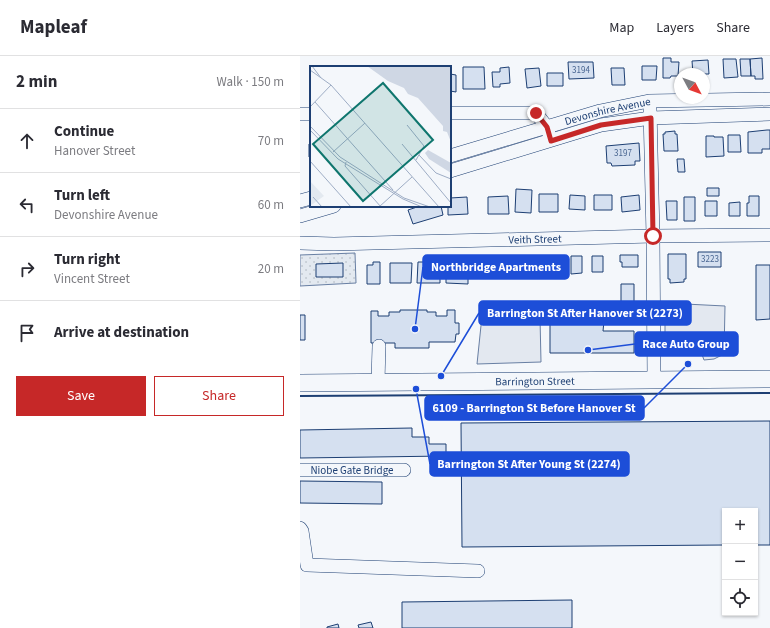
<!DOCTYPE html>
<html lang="en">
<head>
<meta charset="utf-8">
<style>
  body { margin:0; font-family:"Source Sans 3",sans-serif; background:#f2f2f3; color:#2b2b33 }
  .controls { position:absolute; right:12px; bottom:12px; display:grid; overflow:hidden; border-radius:0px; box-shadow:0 1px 3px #0004 }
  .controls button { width:36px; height:36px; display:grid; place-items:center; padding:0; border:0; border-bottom:1px solid #e1e1e2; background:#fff; color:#2b2b33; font:20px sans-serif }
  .compass { position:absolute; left:374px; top:12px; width:36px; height:36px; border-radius:50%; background:#fff; box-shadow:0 1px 3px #0004; rotate:131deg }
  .stop { position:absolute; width:12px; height:12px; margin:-9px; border:3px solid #c62828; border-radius:50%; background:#fff }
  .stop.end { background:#c62828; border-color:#fff; box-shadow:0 1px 4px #0008 }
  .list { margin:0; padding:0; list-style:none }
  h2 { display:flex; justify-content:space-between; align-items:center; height:52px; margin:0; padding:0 16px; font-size:17px }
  h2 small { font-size:13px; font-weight:400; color:#7c7c81 }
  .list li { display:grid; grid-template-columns:26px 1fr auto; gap:12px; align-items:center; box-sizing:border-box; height:64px; padding:0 16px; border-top:1px solid #e1e1e2 }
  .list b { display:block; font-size:15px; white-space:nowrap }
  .list p { margin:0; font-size:13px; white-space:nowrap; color:#7c7c81 }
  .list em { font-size:13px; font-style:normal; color:#7c7c81 }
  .actions { display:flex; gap:8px; padding:12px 16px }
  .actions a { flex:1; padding:9px 0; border:1px solid #c62828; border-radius:0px; text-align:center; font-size:14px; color:#c62828 }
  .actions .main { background:#c62828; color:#fff }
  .icon { flex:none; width:22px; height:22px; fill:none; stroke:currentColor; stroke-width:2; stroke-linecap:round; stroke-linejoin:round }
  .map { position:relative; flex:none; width:470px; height:572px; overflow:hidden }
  header { display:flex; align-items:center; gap:24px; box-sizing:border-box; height:56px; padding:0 20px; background:#fff; border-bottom:1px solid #e1e1e2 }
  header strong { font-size:19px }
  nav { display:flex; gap:22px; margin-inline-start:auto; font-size:14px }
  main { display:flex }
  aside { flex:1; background:#fff }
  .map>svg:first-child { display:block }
  .grass { fill:url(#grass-dots); stroke:#687fa3 }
  .parking { fill:#e3e8f0; stroke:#687fa3 }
  .building { fill:#d5e0f0; stroke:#1d3f73 }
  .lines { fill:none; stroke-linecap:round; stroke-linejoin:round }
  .minor-casing { stroke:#1d3f73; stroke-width:14 }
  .major-casing { stroke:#1d3f73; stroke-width:18 }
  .minor { stroke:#f4f7fb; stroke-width:13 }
  .major { stroke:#f4f7fb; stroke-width:17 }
  .wall { stroke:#1d3f73; stroke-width:2 }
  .route { stroke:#c62828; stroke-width:5 }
  .labels { text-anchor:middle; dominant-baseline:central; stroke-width:3; stroke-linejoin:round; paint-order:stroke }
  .number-label { font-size:9px; fill:#4b6792 }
  .street-label { font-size:11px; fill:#1d3f73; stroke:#f4f7fb }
  .inset-road { fill:none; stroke:#9eadc5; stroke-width:1 }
  .view { fill:#0f766e; fill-opacity:0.15; stroke:#0f766e; stroke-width:2 }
  .inset-edge { fill:none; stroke:#1d3f73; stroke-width:2 }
  .leader { fill:none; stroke:#1d4ed8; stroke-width:1.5 }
  .callout-dot { fill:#1d4ed8; stroke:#f4f7fb; stroke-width:1.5 }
  .callout { fill:#1d4ed8; stroke:#1d4ed8; stroke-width:1.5 }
  .callout-label { font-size:12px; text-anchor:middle; font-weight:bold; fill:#fff }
</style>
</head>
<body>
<header>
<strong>Mapleaf</strong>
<nav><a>Map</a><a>Layers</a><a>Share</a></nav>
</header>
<main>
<aside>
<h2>2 min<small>Walk · 150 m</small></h2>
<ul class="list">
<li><svg class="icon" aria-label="ahead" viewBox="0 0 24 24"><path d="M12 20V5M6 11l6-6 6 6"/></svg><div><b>Continue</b><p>Hanover Street</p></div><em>70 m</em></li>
<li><svg class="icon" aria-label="left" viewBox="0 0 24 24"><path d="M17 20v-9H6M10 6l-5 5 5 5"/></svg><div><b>Turn left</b><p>Devonshire Avenue</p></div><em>60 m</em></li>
<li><svg class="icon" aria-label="right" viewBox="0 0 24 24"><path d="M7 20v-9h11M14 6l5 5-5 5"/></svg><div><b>Turn right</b><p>Vincent Street</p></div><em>20 m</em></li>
<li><svg class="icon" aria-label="arrive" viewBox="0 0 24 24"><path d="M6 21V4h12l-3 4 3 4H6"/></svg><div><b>Arrive at destination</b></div></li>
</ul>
<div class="actions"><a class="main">Save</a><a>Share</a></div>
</aside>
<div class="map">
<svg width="470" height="572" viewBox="0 0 470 572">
  <defs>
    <pattern id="grass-dots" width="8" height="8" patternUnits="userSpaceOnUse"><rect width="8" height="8" fill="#e3e9f0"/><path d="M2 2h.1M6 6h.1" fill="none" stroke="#c2c9d1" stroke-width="1.8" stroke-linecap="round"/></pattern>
  </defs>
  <rect width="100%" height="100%" fill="#f4f7fb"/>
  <path class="grass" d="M55 197 56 227 0 230V199Z"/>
  <path class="parking" d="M365 247 425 250 424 298 414 303 404 304 400 293 365 294Z
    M182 260 240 262 241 306 177 308Z"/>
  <path class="building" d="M363 2H371V6H379L378 20H371L370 22H363Z
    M462 2 463 23H455V20H451L450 3Z
    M423 3H436L438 21 424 22Z
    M440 3H450L451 20H441Z
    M408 4 409 18H393L392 5Z
    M268 6H293L294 22 269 23Z
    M342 10H357L356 24H342Z
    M163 11H184L185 33H163Z
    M209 11 210 27 200 28V31H193L192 16H200V12Z
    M239 12 241 30 227 32 225 13Z
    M311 12H324L325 29H312Z
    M247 17H263V30H247Z
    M150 18 156 19V36L150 35Z
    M467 74H470V93H462V97H448V76Z
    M375 75V78H377L378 95H364L363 78H365V76Z
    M428 79H440L441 96H428Z
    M406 80H414V81H423L424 100 406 101Z
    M339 87 340 105H335V109L312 110 311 107H307L306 90Z
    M9 88H11V101H9Z
    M377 103H384L385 116H378Z
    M407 132H419V140H407Z
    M216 133 232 134 231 157 215 156Z
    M239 138H258V156H239Z
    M270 139 285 140V154L269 153Z
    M294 139H312V154H294Z
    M339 139 340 154 322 156 321 141Z
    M208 140 209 158H188V141Z
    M449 140H459V160H447V147H449Z
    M167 141 168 158 148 159V150H150V142Z
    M384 141H395V165H384Z
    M366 145H377V164H367Z
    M405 145H417V160H405Z
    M440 146V160H429V147Z
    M120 150H141L143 159 113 168 108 154Z
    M398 196H421V211H398Z
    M368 198H386V223H384V226L370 227V223H368Z
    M320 199H338V211H322V206H320Z
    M271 200H282V217L271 218Z
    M292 200H303V216H292Z
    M73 206H80V228H67V209H73Z
    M118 206H140V227H117Z
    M146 206H168V228L146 227Z
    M43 207V221H16V208Z
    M90 207H112L111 227H90Z
    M456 209H470V263L456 264Z
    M321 228H334V247H321Z
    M100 254H127V256H136V260H147V254H155V267H159V278H156L155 286H129V292H95V287H71V255H78V260H89V256H100Z
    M0 259H5V284H0Z
    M250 261H283V265H304L303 275H334V297H250Z
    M470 365V489H455V455H425V489L162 491 161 367Z
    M112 372V381H129V388H146V400L0 402V374Z
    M0 425 82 426V448L0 447Z
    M272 544V572H102V546Z
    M71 566 73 572H59L58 569Z
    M38 568 39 572H27V571Z"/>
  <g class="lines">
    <defs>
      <g id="minor">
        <path d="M350 53 353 180 354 324"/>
        <path d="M150 57H236L247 71 249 78"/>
        <path d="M0 58H11"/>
        <path id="s1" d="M150 100 300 55 349 45 470 43"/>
        <path d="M150 115 301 69 351 62 470 58"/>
        <path d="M0 145 11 142"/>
        <path d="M0 160 34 150"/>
        <path id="s2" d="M0 187 34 188 353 180 470 179"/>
        <path d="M78 325 79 290"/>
        <path id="s3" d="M0 414H104"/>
        <path d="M0 472 2 475 7 509 178 515"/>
      </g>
      <g id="major">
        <path id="s4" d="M0 327 470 323"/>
      </g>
    </defs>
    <use href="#minor" class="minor-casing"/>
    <use href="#major" class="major-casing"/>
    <use href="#minor" class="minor"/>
    <use href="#major" class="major"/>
    <path class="wall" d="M0 340 470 337"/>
  </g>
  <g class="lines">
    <path class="route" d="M236 57 247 71 251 85 301 69 351 62 353 180"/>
  </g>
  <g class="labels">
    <g class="number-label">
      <text x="281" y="14">3194</text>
      <text x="323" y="97">3197</text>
      <text x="410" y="203">3223</text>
    </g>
    <g class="street-label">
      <text stroke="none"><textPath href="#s1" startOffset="164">Devonshire Avenue</textPath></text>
      <text stroke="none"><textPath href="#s2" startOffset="235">Veith Street</textPath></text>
      <text stroke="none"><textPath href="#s4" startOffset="235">Barrington Street</textPath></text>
      <text stroke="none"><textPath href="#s3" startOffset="52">Niobe Gate Bridge</textPath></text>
    </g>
  </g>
  <g transform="translate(10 10)">
    <rect width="141" height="141" fill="#f4f7fb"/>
    <path d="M0 115 14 130 0 140Z" fill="#e3e9f0"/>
    <path d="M57 0H141V76L137 66 133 65V60L108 32 98 28 94 22 78 15ZM118 84 141 97V107L119 93 115 87Z" fill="#cfd7e4"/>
    <path class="inset-road" d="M2 0 11 12M0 4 21 19 129 141M5 36 83 124M0 41 21 19M97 59 114 80 106 94M0 60 30 91 94 132 120 141M0 64 28 93 93 133 112 141M92 78 141 137M23 86 55 57M109 89 126 107 141 113M0 95 41 141M36 96 35 100 71 141M3 131 12 141M69 141 102 111"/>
    <path class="view" d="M73 17 123 74 53 135 3 78Z"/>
    <rect width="141" height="141" class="inset-edge"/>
  </g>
  <path class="leader" d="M115 273L123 211M141 320L179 257M288 294L335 288M388 308L344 352M116 333L130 408"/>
  <g class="callout-dot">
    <circle cx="115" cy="273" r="4"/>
    <circle cx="141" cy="320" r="4"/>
    <circle cx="288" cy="294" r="4"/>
    <circle cx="388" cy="308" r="4"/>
    <circle cx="116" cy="333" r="4"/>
  </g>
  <g class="callout">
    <rect x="123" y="199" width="146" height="24" rx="4"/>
    <rect x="179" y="245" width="212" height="24" rx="4"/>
    <rect x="335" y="276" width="103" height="24" rx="4"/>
    <rect x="125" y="340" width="219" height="24" rx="4"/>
    <rect x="130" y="396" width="199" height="24" rx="4"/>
  </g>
  <g class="callout-label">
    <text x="196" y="215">Northbridge Apartments</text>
    <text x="285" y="261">Barrington St After Hanover St (2273)</text>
    <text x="386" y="292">Race Auto Group</text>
    <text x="234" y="356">6109 - Barrington St Before Hanover St</text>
    <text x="229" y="412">Barrington St After Young St (2274)</text>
  </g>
</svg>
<div class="controls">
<button>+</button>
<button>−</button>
<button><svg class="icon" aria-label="locate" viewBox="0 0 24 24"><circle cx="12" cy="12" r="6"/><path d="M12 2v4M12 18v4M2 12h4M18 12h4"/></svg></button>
</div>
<svg class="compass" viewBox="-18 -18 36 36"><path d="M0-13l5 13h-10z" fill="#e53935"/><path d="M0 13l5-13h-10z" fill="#7c7c81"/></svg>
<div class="stop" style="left:353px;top:180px"></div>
<div class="stop end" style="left:236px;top:57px"></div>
</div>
</main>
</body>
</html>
